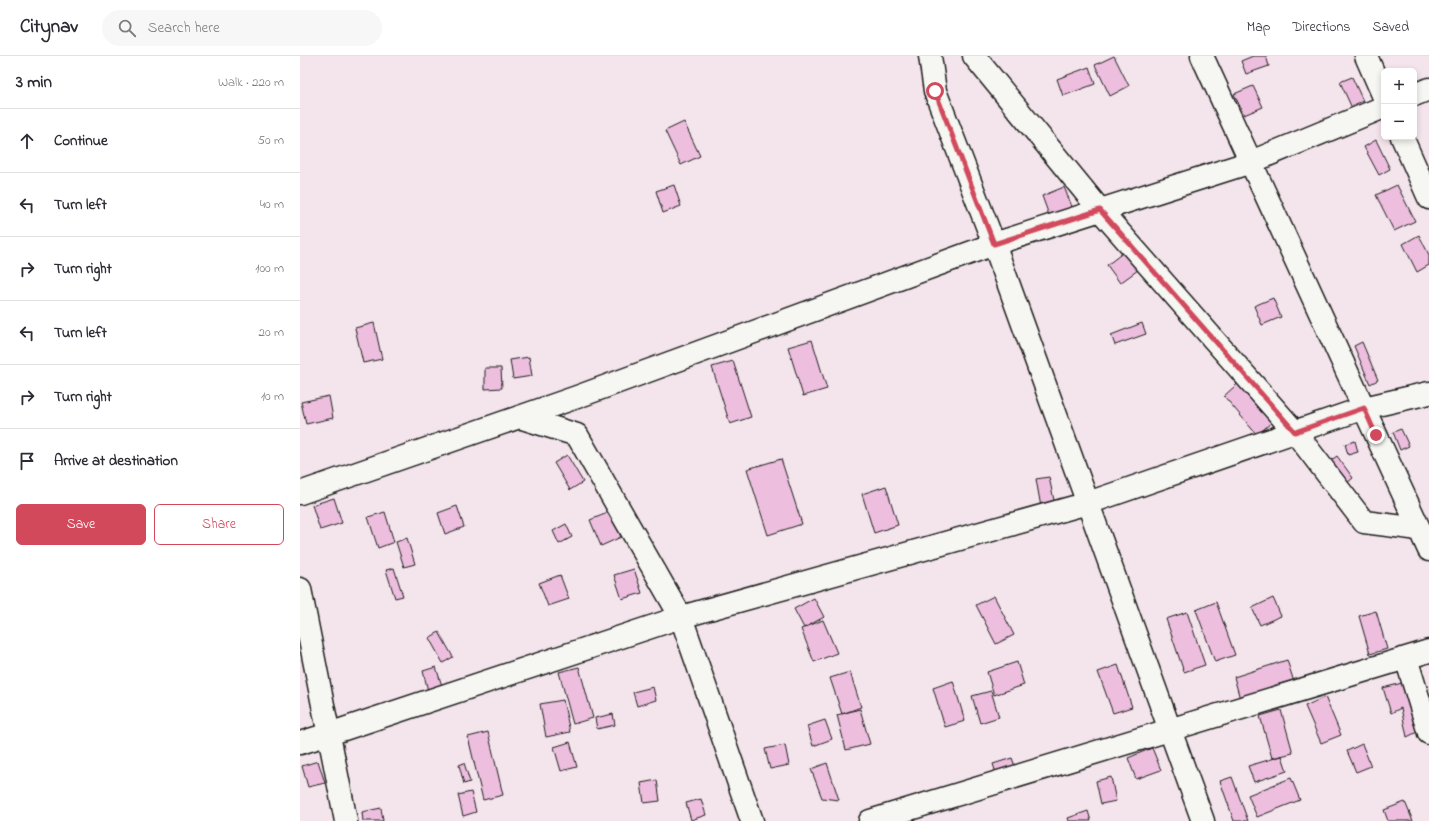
<!DOCTYPE html>
<html lang="en">
<head>
<meta charset="utf-8">
<style>
  body { margin:0; font-family:"Indie Flower",sans-serif; background:#f7f7f7; color:#2b2b33 }
  .controls { position:absolute; right:12px; top:12px; display:grid; overflow:hidden; border-radius:6px; box-shadow:0 2px 6px #0003 }
  .controls button { width:36px; height:36px; display:grid; place-items:center; padding:0; border:0; border-bottom:1px solid #e1e1e2; background:#fff; color:#2b2b33; font:20px sans-serif }
  .stop { position:absolute; width:12px; height:12px; margin:-9px; border:3px solid #d1495b; border-radius:50%; background:#fff }
  .stop.end { background:#d1495b; border-color:#fff; box-shadow:0 1px 4px #0008 }
  .list { margin:0; padding:0; list-style:none }
  h2 { display:flex; justify-content:space-between; align-items:center; height:52px; margin:0; padding:0 16px; font-size:17px }
  h2 small { font-size:13px; font-weight:400; color:#7c7c81 }
  .list li { display:grid; grid-template-columns:26px 1fr auto; gap:12px; align-items:center; box-sizing:border-box; height:64px; padding:0 16px; border-top:1px solid #e1e1e2 }
  .list b { display:block; font-size:15px; white-space:nowrap }
  .list em { font-size:13px; font-style:normal; color:#7c7c81 }
  .actions { display:flex; gap:8px; padding:12px 16px }
  .actions a { flex:1; padding:9px 0; border:1px solid #d1495b; border-radius:6px; text-align:center; font-size:14px; color:#d1495b }
  .actions .main { background:#d1495b; color:#fff }
  .icon { flex:none; width:22px; height:22px; fill:none; stroke:currentColor; stroke-width:2; stroke-linecap:round; stroke-linejoin:round }
  .map { position:relative; flex:none; width:1129px; height:765px; overflow:hidden }
  header { display:flex; align-items:center; gap:24px; box-sizing:border-box; height:56px; padding:0 20px; background:#fff; border-bottom:1px solid #e1e1e2 }
  header strong { font-size:19px }
  nav { display:flex; gap:22px; margin-inline-start:auto; font-size:14px }
  .search { width:280px; height:36px; background:#f7f7f7; display:flex; align-items:center; gap:10px; box-sizing:border-box; padding:0 14px; border-radius:22px; color:#7c7c81; font-size:15px }
  main { display:flex }
  aside { flex:1; background:#fff }
  .map>svg:first-child { display:block }
  .building { fill:#eebedf; stroke:#1c1c1c }
  .lines { fill:none; stroke-linecap:round; stroke-linejoin:round }
  .minor-casing { stroke:#1c1c1c; stroke-width:25 }
  .tertiary-casing { stroke:#1c1c1c; stroke-width:25 }
  .minor { stroke:#f6f6f2; stroke-width:22 }
  .tertiary { stroke:#f6f6f2; stroke-width:22 }
  .route { stroke:#d1495b; stroke-width:5 }
</style>
</head>
<body>
<header>
<strong>Citynav</strong>
<div class="search"><svg class="icon" aria-label="search" viewBox="0 0 24 24"><circle cx="10" cy="10" r="6"/><path d="M15 15l6 6"/></svg>Search here</div>
<nav><a>Map</a><a>Directions</a><a>Saved</a></nav>
</header>
<main>
<aside>
<h2>3 min<small>Walk · 220 m</small></h2>
<ul class="list">
<li><svg class="icon" aria-label="ahead" viewBox="0 0 24 24"><path d="M12 20V5M6 11l6-6 6 6"/></svg><div><b>Continue</b></div><em>50 m</em></li>
<li><svg class="icon" aria-label="left" viewBox="0 0 24 24"><path d="M17 20v-9H6M10 6l-5 5 5 5"/></svg><div><b>Turn left</b></div><em>40 m</em></li>
<li><svg class="icon" aria-label="right" viewBox="0 0 24 24"><path d="M7 20v-9h11M14 6l5 5-5 5"/></svg><div><b>Turn right</b></div><em>100 m</em></li>
<li><svg class="icon" aria-label="left" viewBox="0 0 24 24"><path d="M17 20v-9H6M10 6l-5 5 5 5"/></svg><div><b>Turn left</b></div><em>20 m</em></li>
<li><svg class="icon" aria-label="right" viewBox="0 0 24 24"><path d="M7 20v-9h11M14 6l5 5-5 5"/></svg><div><b>Turn right</b></div><em>10 m</em></li>
<li><svg class="icon" aria-label="arrive" viewBox="0 0 24 24"><path d="M6 21V4h12l-3 4 3 4H6"/></svg><div><b>Arrive at destination</b></div></li>
</ul>
<div class="actions"><a class="main">Save</a><a>Share</a></div>
</aside>
<div class="map">
<svg width="1129" height="765" viewBox="0 0 1129 765">
  <rect width="100%" height="100%" fill="#f4e5ec"/>
  <filter id="ink" filterUnits="userSpaceOnUse"><feTurbulence type="fractalNoise" baseFrequency=".025" numOctaves="2"/><feDisplacementMap in="SourceGraphic" scale="8" xChannelSelector="R" yChannelSelector="G"/><feConvolveMatrix kernelMatrix="1 2 1 2 8 2 1 2 1" color-interpolation-filters="sRGB"/></filter>
  <g filter="url(#ink)">
    <path class="building" d="M814 0 829 30 810 40 795 9Z
      M953 0H966L969 10 946 18 941 5Z
      M789 11 795 28 763 40 757 23Z
      M1052 21 1063 45 1051 50 1040 26Z
      M953 30 963 51 944 59 934 38Z
      M384 66 400 100 381 109 365 75Z
      M1076 84 1090 113 1079 119 1064 91Z
      M374 129 381 150 363 157 356 135Z
      M1097 129 1115 165 1094 175 1076 139Z
      M764 131 773 153 750 162 742 140Z
      M1119 179 1129 199V209L1117 216 1103 188Z
      M824 196 838 214 820 227 807 209Z
      M973 242 981 261 962 269 954 250Z
      M74 267 82 303 63 307 55 272Z
      M842 267 846 278 815 289 811 279Z
      M512 284 527 333 503 340 488 291Z
      M1062 286 1078 324 1070 328 1054 290Z
      M229 301 232 320 213 323 210 304Z
      M433 305 451 361 430 368 412 311Z
      M185 312H201L202 332 185 333Z
      M945 321 978 361 957 379 924 340Z
      M29 340 33 362 6 368 1 346Z
      M1101 373 1109 390 1100 394 1093 376Z
      M1055 385 1058 396 1048 399 1045 388Z
      M267 399 283 426 270 434 254 407Z
      M1037 400 1053 422 1046 428 1030 405Z
      M481 403 502 468 468 479 447 413Z
      M749 421 755 449 741 451 736 423Z
      M586 430 598 469 574 477 562 438Z
      M34 442 42 467 20 474 12 449Z
      M157 450 164 471 145 478 138 457Z
      M85 456 94 486 78 492 68 461Z
      M310 456 321 481 301 490 290 464Z
      M266 468 272 481 259 488 253 475Z
      M107 482 115 508 104 511 96 486Z
      M94 512 103 540 95 542 86 514Z
      M334 513 342 537 322 543 314 519Z
      M260 519 269 543 248 550 239 527Z
      M694 540 714 579 696 588 676 549Z
      M514 542 524 561 504 572 494 553Z
      M973 542 981 560 960 569 952 552Z
      M916 546 935 599 915 606 896 554Z
      M1076 555 1087 593 1070 598 1059 560Z
      M887 556 905 609 884 616 866 563Z
      M523 564 537 597 514 606 501 573Z
      M139 576 153 601 143 607 129 582Z
      M987 604 994 626 940 643 934 621Z
      M717 606 724 629 694 639 687 616Z
      M818 609 832 651 813 657 798 616Z
      M136 611 142 630 128 635 123 615Z
      M279 611 293 662 273 668 259 616Z
      M550 616 561 651 542 658 530 622Z
      M653 625 665 665 645 671 633 632Z
      M1102 627 1119 675 1107 681 1101 652 1091 657 1083 632Z
      M353 631 356 644 337 650 333 636Z
      M691 635 699 661 680 667 672 640Z
      M1025 641 1041 679 1021 687 1005 650Z
      M263 644 270 676 246 681 240 648Z
      M560 653 570 688 546 694 537 659Z
      M981 654 993 697 972 702 960 660Z
      M313 658 315 669 297 673 295 662Z
      M525 664 532 683 513 690 507 670Z
      M188 676 203 739 183 744 168 681Z
      M270 686 277 711 261 715 254 691Z
      M1062 688 1071 710 1056 716 1047 695Z
      M485 689 489 709 470 713 465 693Z
      M852 692 861 714 836 723 828 702Z
      M982 700 987 715 954 726 948 710Z
      M712 702 716 713 697 720 693 708Z
      M18 705 25 727 8 731 2 710Z
      M164 707 170 726 164 728 159 709Z
      M527 707 539 744 522 742 511 713Z
      M811 721 816 745 801 748 796 725Z
      M932 721 948 765H934L920 725Z
      M991 722 1000 744 957 761 948 739Z
      M357 724 360 745 344 747 341 727Z
      M171 736 176 756 163 760 158 739Z
      M401 743 406 759 391 764 386 747Z
      M1105 746 1113 765H1088L1084 754Z
      M81 752 83 765H63L62 756Z
      M788 755 791 765H769L768 762Z"/>
    <g class="lines">
      <defs>
        <path id="minor" d="M674 0 800 154 995 376 1064 466 1119 473
          M902 0 1129 494
          M1066 0 1084 41
          M1114 39 1129 33
          M1102 81 1129 142
          M219 361 277 379 381 561 452 765
          M0 437 277 341 694 188 951 106 1084 51
          M0 533 46 765
          M1106 602 1129 677
          M0 687 29 678 381 561 788 447 1064 352 1129 337
          M570 765 1129 595"/>
        <path id="tertiary" d="M630 0 635 35 694 188 903 765"/>
      </defs>
      <use href="#minor" class="minor-casing"/>
      <use href="#tertiary" class="tertiary-casing"/>
      <use href="#minor" class="minor"/>
      <use href="#tertiary" class="tertiary"/>
    </g>
  </g>
  <g class="lines" filter="url(#ink)">
    <path class="route" d="M635 35 694 188 800 154 995 376 1064 352 1076 379"/>
  </g>
</svg>
<div class="controls">
<button>+</button>
<button>−</button>
</div>
<div class="stop" style="left:635px;top:35px"></div>
<div class="stop end" style="left:1076px;top:379px"></div>
</div>
</main>
</body>
</html>
